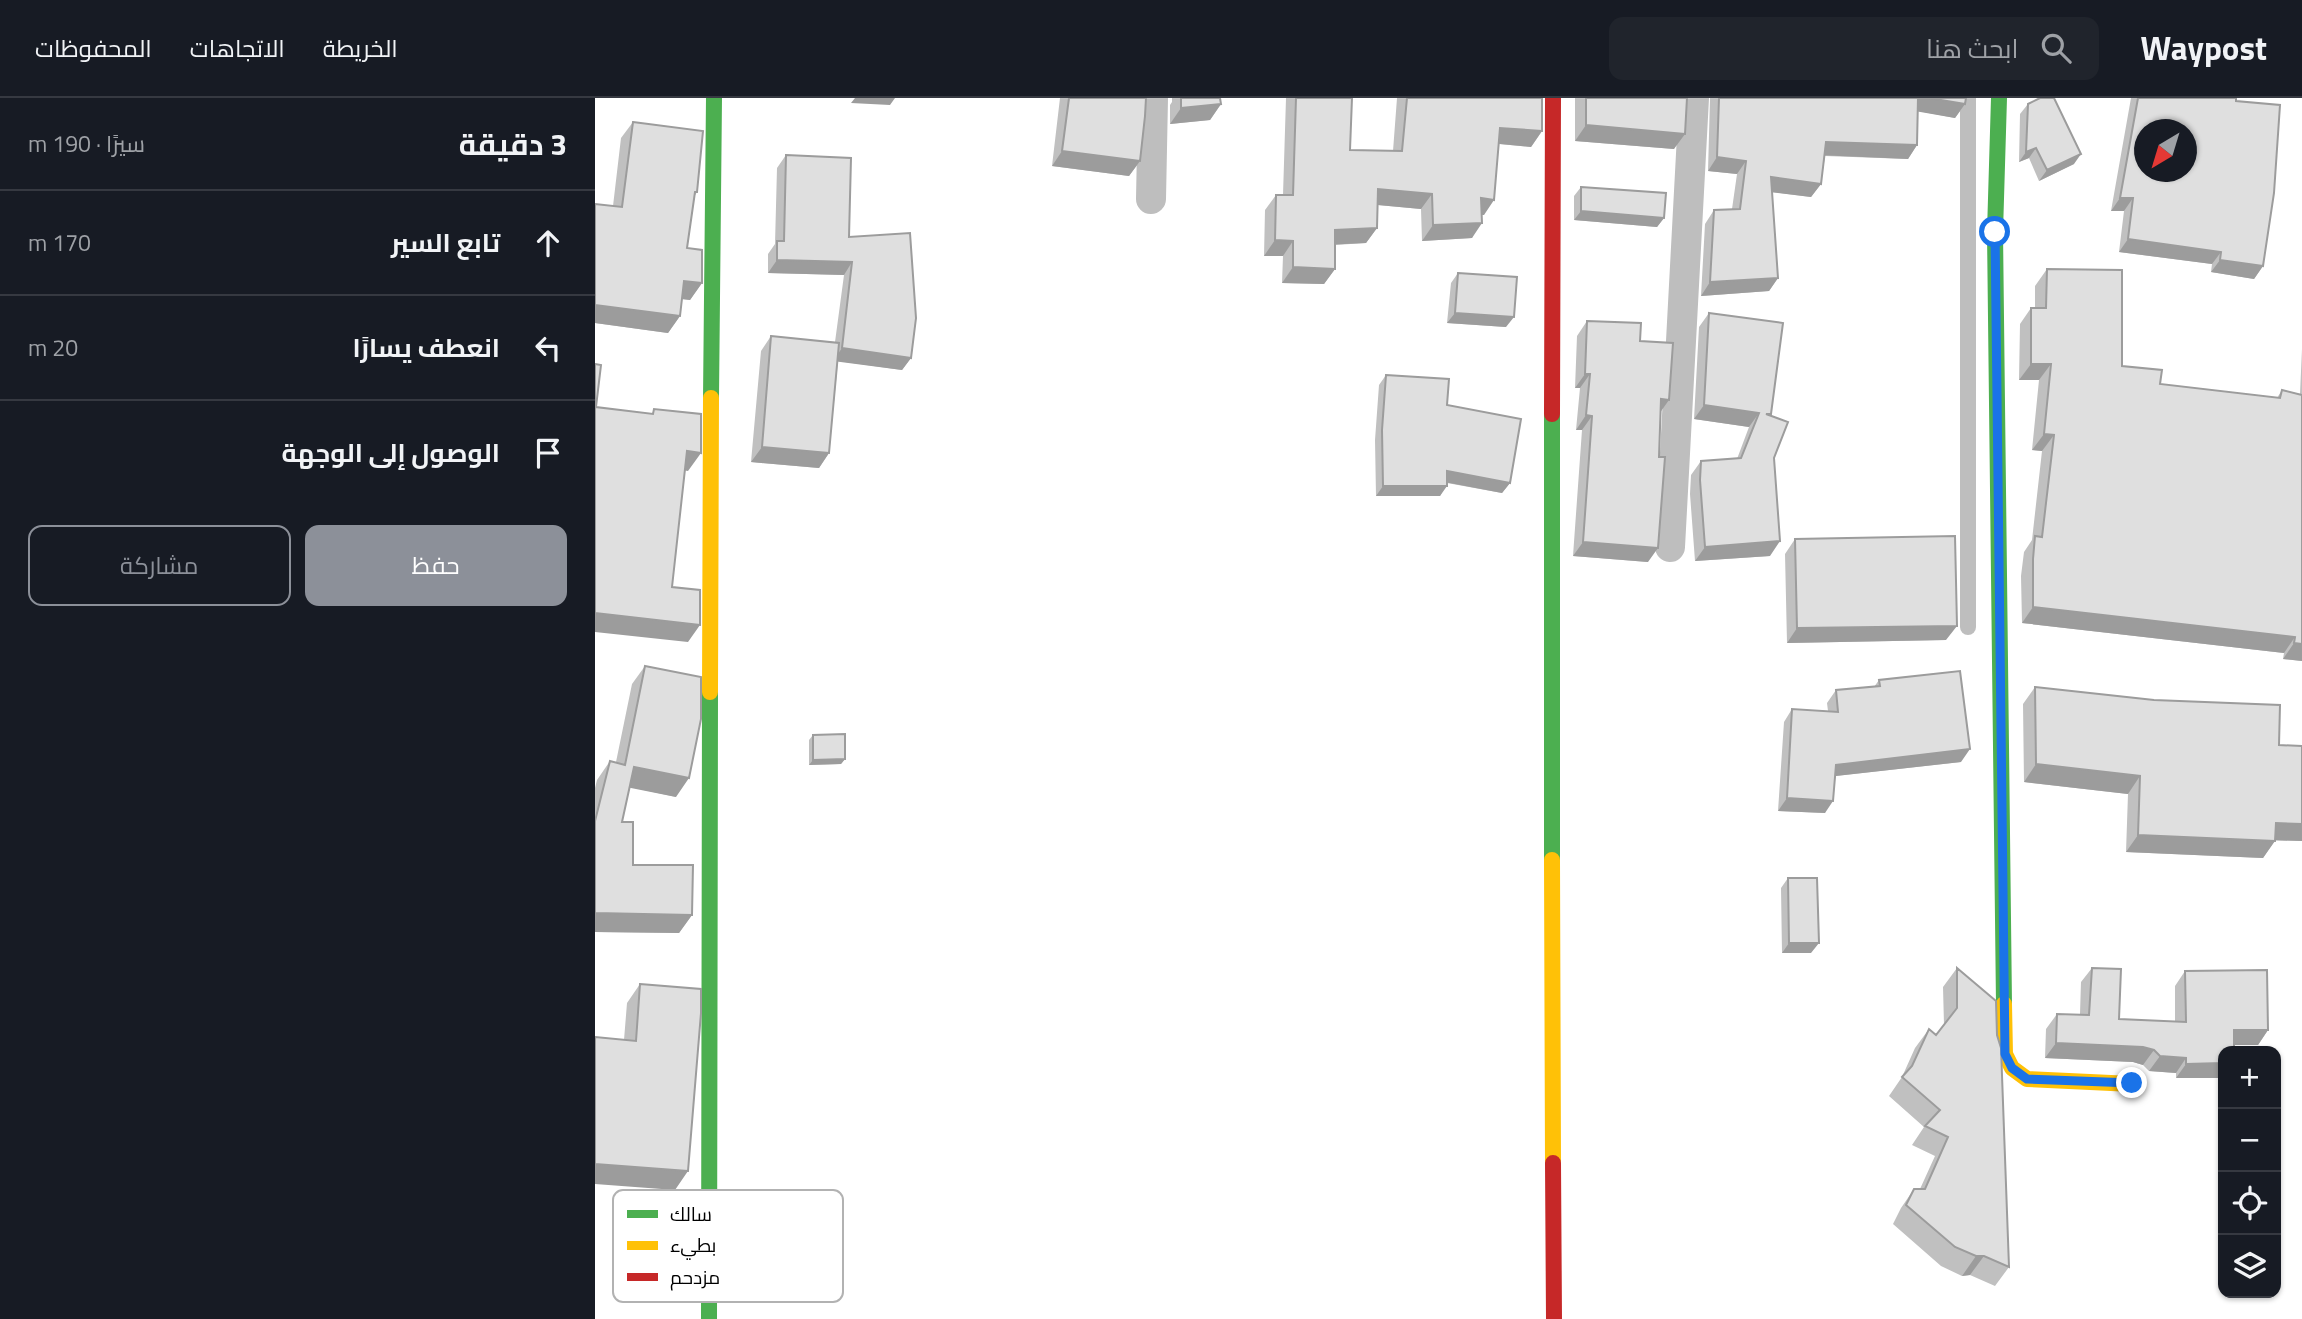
<!DOCTYPE html>
<html lang="ar">
<head>
<meta charset="utf-8">
<style>
  body { margin:0; font-family:"Titillium Web",Cairo,sans-serif; background:#20242c; color:#f1f3f6; direction:rtl }
  .controls { position:absolute; right:21px; bottom:21px; display:grid; overflow:hidden; border-radius:14px; box-shadow:0 2px 5px #0004 }
  .controls button { width:63px; height:63px; display:grid; place-items:center; padding:0; border:0; border-bottom:2px solid #363941; background:#171b24; color:#f1f3f6; font:35px sans-serif }
  .compass { position:absolute; left:1539px; top:21px; width:63px; height:63px; border-radius:50%; background:#171b24; box-shadow:0 2px 5px #0004; rotate:218deg }
  .stop { position:absolute; width:21px; height:21px; margin:-16px; border:5px solid #1a73e8; border-radius:50%; background:#fff }
  .stop.end { background:#1a73e8; border-color:#fff; box-shadow:0 2px 7px #0008 }
  .list { margin:0; padding:0; list-style:none }
  h2 { display:flex; justify-content:space-between; align-items:center; height:91px; margin:0; padding:0 28px; font-size:30px }
  h2 small { font-size:23px; font-weight:400; color:#9ea1a6 }
  .list li { display:grid; grid-template-columns:46px 1fr auto; gap:21px; align-items:center; box-sizing:border-box; height:105px; padding:0 28px; border-top:2px solid #363941 }
  .list b { display:block; font-size:26px; white-space:nowrap }
  .list em { font-size:23px; font-style:normal; color:#9ea1a6 }
  .actions { display:flex; gap:14px; padding:21px 28px }
  .actions a { flex:1; padding:16px 0; border:2px solid #8c9099; border-radius:14px; text-align:center; font-size:24px; color:#8c9099 }
  .actions .main { background:#8c9099; color:#fff }
  .icon { flex:none; width:38px; height:38px; fill:none; stroke:currentColor; stroke-width:2; stroke-linecap:round; stroke-linejoin:round }
  .map { position:relative; flex:none; width:1707px; height:1221px; overflow:hidden; direction:ltr }
  header { display:flex; align-items:center; gap:42px; box-sizing:border-box; height:98px; padding:0 35px; background:#171b24; border-bottom:2px solid #363941 }
  header strong { font-size:33px }
  nav { display:flex; gap:38px; margin-inline-start:auto; font-size:24px }
  .search { width:490px; height:63px; background:#20242c; display:flex; align-items:center; gap:18px; box-sizing:border-box; padding:0 24px; border-radius:14px; color:#9ea1a6; font-size:26px }
  main { display:flex }
  aside { flex:1; background:#171b24 }
  .map>svg:first-child { display:block }
  .lines { fill:none; stroke-linecap:round; stroke-linejoin:round }
  .lane { stroke:#bebebe; stroke-width:16 }
  .street { stroke:#bebebe; stroke-width:30 }
  .fast { stroke:#4caf50; stroke-width:16 }
  .slow { stroke:#ffc107; stroke-width:16 }
  .jam { stroke:#c62828; stroke-width:16 }
  .wall { fill:#c0c0c0 }
  .shaded-wall { fill:#9c9c9c }
  .building { fill:#dfdfdf; stroke:#9c9c9c; stroke-width:2; fill-rule:evenodd }
  .route { stroke:#1a73e8; stroke-width:9 }
  .key { fill:#fff; stroke:#b2b2b2; stroke-width:2 }
  .key-label { font-size:19px; fill:#000 }
</style>
</head>
<body>
<header>
<strong>Waypost</strong>
<div class="search"><svg class="icon" aria-label="search" viewBox="0 0 24 24"><circle cx="10" cy="10" r="6"/><path d="M15 15l6 6"/></svg>ابحث هنا</div>
<nav><a>الخريطة</a><a>الاتجاهات</a><a>المحفوظات</a></nav>
</header>
<main>
<div class="map">
<svg width="1707" height="1221" viewBox="0 0 1707 1221">
  <rect width="100%" height="100%" fill="#fff"/>
  <g class="lines">
    <path class="lane" d="M1373 0V529"/>
    <path class="street" d="M556 101 558 0
      M1075 449 1099 0"/>
    <path class="fast" d="M1404 0 1400 134 1409 906
      M116 300 119 0
      M957 316V762
      M114 1221 115 594"/>
    <path class="slow" d="M115 594 116 300
      M957 762 958 1065
      M1409 906 1410 956 1417 970 1432 981 1537 986"/>
    <path class="jam" d="M957 316 958 0
      M958 1065 959 1221"/>
  </g>
  <path class="wall" d="M465 0H551L545 63 534 78 457 68Z
    M577 0H625L626 6 615 22 575 26V7L577 4Z
    M691 0H757L755 52 798 53 802 0H947V33L936 49 904 46 889 117H887L877 140 827 143 826 111 783 107 782 130 771 145 740 147V171L729 186 687 185 688 158H669L670 112 681 97H688Z
    M980 0H1092L1079 51 980 43Z
    M1115 0H1371L1370 6 1360 20 1323 13 1322 47 1313 61 1230 58 1226 86 1216 99 1177 94 1183 180 1174 193 1106 198 1110 126 1119 112 1137 111 1142 76 1113 73Z
    M1536 0H1641V3L1668 168 1659 181 1616 174 1617 166 1524 154 1529 113H1516Z
    M1433 6 1479 66 1444 83 1434 60 1424 64 1425 16Z
    M38 24 102 94 99 99 92 150 107 185 95 202 87 201 85 218 73 235 0 225V106L18 108 26 40Z
    M191 57 254 139 316 260 307 272 243 263 234 355 224 370 156 364 166 253 176 238 240 244 249 177 173 175V156L180 146 182 70Z
    M986 89 1069 120 1062 129 979 122V98Z
    M1452 171 1527 268 1565 286 1682 300 1687 292 1705 296 1707 251V563L1688 561 1689 555 1427 525 1426 478 1429 454 1437 442 1447 353 1437 352 1444 282H1424L1425 226 1436 210H1440V188Z
    M863 175 911 229 852 225 856 185Z
    M1114 215 1175 317 1179 360 1175 458 1100 463 1095 396 1096 377 1106 363 1142 361 1154 329 1099 321 1104 229Z
    M992 223 1045 243 1065 315 1053 464 978 458 987 332H981L985 290H980L982 238Z
    M791 277 852 307 915 385 907 395 852 385 845 398H781L780 342 784 287Z
    M1200 441 1351 542 1192 545 1190 456Z
    M50 568 81 699 35 689 27 724 38 767 97 817 84 835 0 834V690L2 682 15 663 21 664 37 586Z
    M1284 582 1366 664 1240 678 1230 715 1183 713 1189 624 1197 611 1233 613 1232 605 1241 592 1279 589Z
    M1440 589 1684 647 1707 743 1680 742 1668 760 1531 754 1533 696 1429 684 1428 606Z
    M218 637 250 661 246 666 214 667V642Z
    M1193 780 1216 855H1187L1186 790Z
    M1362 870 1402 937 1414 1169 1400 1188 1375 1177 1367 1178 1346 1168 1298 1126 1306 1110 1319 1091H1325L1340 1058 1317 1047 1329 1029 1294 998 1307 979 1320 950 1334 931 1341 937 1349 927 1348 889Z
    M1497 870 1524 921 1580 924V888L1590 873 1673 932 1663 947H1639L1581 980V975L1554 973 1548 967 1538 964 1450 960 1451 931 1462 916H1485L1486 884Z
    M45 886 80 1092 29 942 32 905Z"/>
  <path class="shaded-wall" d="M260 0H300L295 7 256 5Z
    M1322 0H1334L1370 6 1360 20 1314 12Z
    M626 6 615 22 575 26 586 10Z
    M991 27 1090 36 1079 51 980 43Z
    M905 30 947 33 936 49 895 45Z
    M1231 44 1322 47 1313 61 1222 57Z
    M1441 50 1434 60 1424 64 1431 54Z
    M467 53 545 63 534 78 457 68Z
    M1486 56 1479 66 1444 83 1452 72Z
    M1122 59 1151 63 1142 76 1113 73Z
    M1176 79 1226 86 1216 99 1167 93Z
    M783 91 837 96 826 111 772 106Z
    M886 100 899 102 889 117 875 116Z
    M1525 100H1538L1529 113H1516Z
    M986 113 1069 120 1062 129 979 122Z
    M887 125 877 140 827 143 838 127Z
    M782 130 771 145 729 147 740 132Z
    M1533 141 1626 154 1617 166 1524 154Z
    M680 142 698 143 688 158H669Z
    M182 162 257 164 249 177 173 175Z
    M1625 162 1668 168 1659 181 1616 174Z
    M698 169 740 171 729 186 687 185Z
    M1183 180 1174 193 1106 198 1115 184Z
    M89 183 107 185 95 202 78 200Z
    M0 207 85 218 73 235 0 225Z
    M860 215 919 219 911 229 852 225Z
    M247 250 316 260 307 272 238 263Z
    M1436 266H1456L1444 282H1424Z
    M990 276H995L985 290H980Z
    M1066 301 1074 302 1064 316Z
    M1109 307 1164 315 1154 329 1099 321Z
    M991 317 997 318 987 332H981Z
    M1449 336 1459 337 1447 353 1437 352Z
    M167 349 234 355 224 370 156 364Z
    M92 353 106 355 93 373 80 371Z
    M852 373 915 385 907 395 844 383Z
    M788 388H852L845 398H781Z
    M1185 443 1175 458 1100 463 1110 449Z
    M988 444 1063 450 1053 464 978 458Z
    M1438 509 1700 539 1689 555 1427 525Z
    M0 515 105 527 93 544 0 534Z
    M1362 528 1351 542 1192 545 1202 530Z
    M1699 545 1707 546V563L1688 561Z
    M1375 651 1366 664 1232 679 1241 667Z
    M250 661 246 666 214 667 218 662Z
    M1441 666 1545 678 1533 696 1429 684Z
    M39 669 94 680 81 699 26 688Z
    M1192 700 1238 703 1230 715 1183 713Z
    M1681 725 1707 726V743L1668 742Z
    M1543 737 1680 743 1668 760 1531 754Z
    M0 815 97 817 84 835 0 834Z
    M1194 845H1224L1216 855H1187Z
    M1639 932H1673L1663 947H1628Z
    M1461 945 1548 949 1559 952 1548 967 1538 964 1450 960Z
    M1565 958 1591 960 1581 975 1554 973Z
    M1628 965V980H1581L1591 966Z
    M0 1066 93 1073 80 1092 0 1086Z
    M1381 1158H1389L1375 1177 1367 1178Z"/>
  <path class="building" d="M474 0H551L550 18 545 63 467 53Z
    M586 0H625L626 6 586 10Z
    M701 0H757L755 52 807 53 812 0H947V33L905 30 899 102 886 100 887 125 838 127 837 96 783 91 782 130 740 132V171L698 169V143L680 142 681 97H698Z
    M991 0H1092L1090 36 991 27Z
    M1124 0H1323L1322 47 1231 44 1226 86 1176 79 1183 180 1115 184 1119 112 1145 111 1151 63 1122 59Z
    M1334 0H1371L1370 6Z
    M1445 0H1459L1486 56 1452 72 1441 50 1431 54 1433 6Z
    M1543 0H1641V3L1685 7 1679 95 1668 168 1625 162 1626 154 1533 141 1538 100H1525ZM1550 32H1592V74H1550Z
    M38 24 108 33 102 94H100L92 150 107 152V185L89 183 85 218 0 207V106L27 109Z
    M191 57 256 60 254 139 315 135 321 220 316 260 247 250 257 164 182 162V143H189Z
    M986 89 1071 95 1069 120 986 113Z
    M1452 171 1527 172V268L1567 272 1565 286 1685 300 1687 292 1707 297V546L1699 545 1700 539 1438 509V461L1440 438 1447 439 1459 337 1449 336 1456 266H1436V210H1451Z
    M863 175 922 179 919 219 860 215Z
    M1114 215 1188 225 1176 316H1171L1193 324 1179 360 1185 443 1110 449 1105 382 1106 363 1146 360 1164 315 1109 307Z
    M992 223 1046 225 1045 243 1078 245 1074 302 1066 301 1064 359H1070L1063 450 988 444 997 318 991 317 995 276H990Z
    M176 238 244 245 234 355 167 349Z
    M0 266 6 267 1 309 58 316 59 311 106 316V355L92 353 77 489 105 492V527L0 515Z
    M791 277 854 281 852 307 926 321 915 385 852 373V388H788L787 332Z
    M1360 438 1362 528 1202 530 1200 441Z
    M50 568 106 579V621L94 680 39 669 27 724H38V767H98L97 817 0 815V723L15 663 30 667Z
    M1365 573 1375 651 1241 667 1238 703 1192 700 1197 611 1243 614 1241 592 1285 588 1284 582Z
    M1440 589 1559 602 1685 607 1684 647 1707 648V726L1681 725 1680 743 1543 737 1545 678 1441 666Z
    M250 636V661L218 662V637Z
    M1193 780H1222L1224 845H1194Z
    M1362 870 1401 903 1402 937 1406 950 1414 1169 1389 1158H1381L1360 1149 1311 1107 1319 1091H1330L1353 1039 1330 1028 1345 1012 1307 979 1317 968 1334 931 1341 937 1362 910Z
    M1497 870 1526 871 1524 921 1591 924 1590 873 1672 872 1673 932H1639V953H1628V965L1591 966V960L1565 958 1559 952 1548 949 1461 945 1462 916 1494 917Z
    M45 886 106 891V915L93 1073 0 1066V939L41 943Z"/>
  <g class="lines">
    <path class="route" d="M1400 134 1410 956 1417 970 1432 981 1537 985"/>
  </g>
  <rect x="18" y="1092" width="230" height="112" rx="10" class="key"/>
  <rect x="32" y="1112" width="31" height="8" fill="#4caf50"/>
  <rect x="32" y="1143" width="31" height="9" fill="#ffc107"/>
  <rect x="32" y="1175" width="31" height="8" fill="#c62828"/>
  <g class="key-label">
    <text x="75" y="1123">سالك</text>
    <text x="75" y="1154">بطيء</text>
    <text x="75" y="1186">مزدحم</text>
  </g>
</svg>
<div class="controls">
<button>+</button>
<button>−</button>
<button><svg class="icon" aria-label="locate" viewBox="0 0 24 24"><circle cx="12" cy="12" r="6"/><path d="M12 2v4M12 18v4M2 12h4M18 12h4"/></svg></button>
<button><svg class="icon" aria-label="layers" viewBox="0 0 24 24"><path d="M12 4l9 5-9 5-9-5zM3 14l9 5 9-5"/></svg></button>
</div>
<svg class="compass" viewBox="-18 -18 36 36"><path d="M0-13l5 13h-10z" fill="#e53935"/><path d="M0 13l5-13h-10z" fill="#9ea1a6"/></svg>
<div class="stop" style="left:1400px;top:134px"></div>
<div class="stop end" style="left:1537px;top:985px"></div>
</div>
<aside>
<h2>3 دقيقة<small>سيرًا · 190 m</small></h2>
<ul class="list">
<li><svg class="icon" aria-label="ahead" viewBox="0 0 24 24"><path d="M12 20V5M6 11l6-6 6 6"/></svg><div><b>تابع السير</b></div><em>170 m</em></li>
<li><svg class="icon" aria-label="left" viewBox="0 0 24 24"><path d="M17 20v-9H6M10 6l-5 5 5 5"/></svg><div><b>انعطف يسارًا</b></div><em>20 m</em></li>
<li><svg class="icon" aria-label="arrive" viewBox="0 0 24 24"><path d="M6 21V4h12l-3 4 3 4H6"/></svg><div><b>الوصول إلى الوجهة</b></div></li>
</ul>
<div class="actions"><a class="main">حفظ</a><a>مشاركة</a></div>
</aside>
</main>
</body>
</html>
